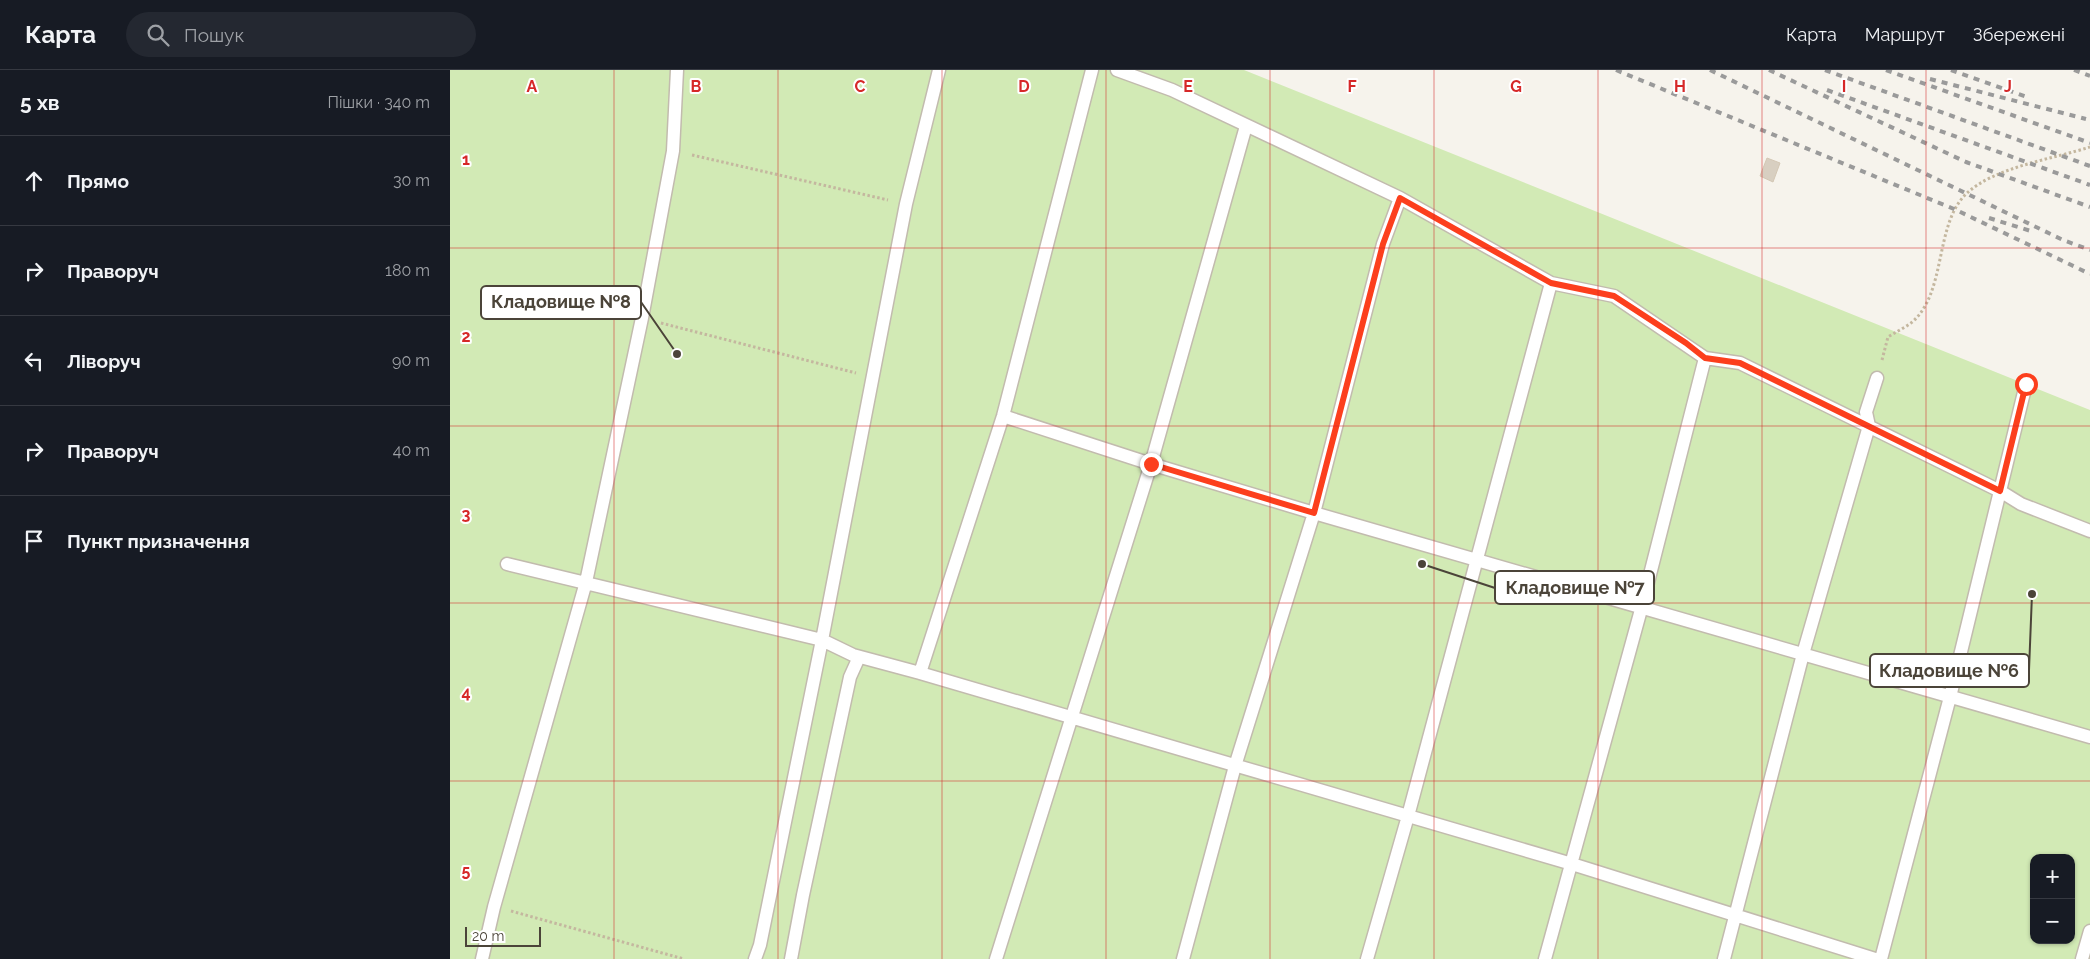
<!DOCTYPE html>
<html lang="uk">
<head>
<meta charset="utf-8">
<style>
  body { margin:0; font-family:Raleway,sans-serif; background:#242831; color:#f1f3f6 }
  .controls { position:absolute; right:15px; bottom:15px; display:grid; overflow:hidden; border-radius:10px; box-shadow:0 1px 4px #0004 }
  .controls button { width:45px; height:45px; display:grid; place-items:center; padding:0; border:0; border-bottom:1px solid #363941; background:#171b24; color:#f1f3f6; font:25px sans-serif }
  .scale { position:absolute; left:15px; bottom:12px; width:76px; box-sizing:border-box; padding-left:5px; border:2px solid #4b4439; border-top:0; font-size:14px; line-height:18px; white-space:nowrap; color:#4b4439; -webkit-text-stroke:4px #fff; paint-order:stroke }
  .stop { position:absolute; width:15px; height:15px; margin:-11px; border:4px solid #fc3f1d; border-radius:50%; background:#fff }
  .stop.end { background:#fc3f1d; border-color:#fff; box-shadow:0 1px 5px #0008 }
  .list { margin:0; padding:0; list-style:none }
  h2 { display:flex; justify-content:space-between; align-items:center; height:65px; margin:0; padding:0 20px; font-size:21px }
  h2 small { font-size:16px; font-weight:400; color:#9ea1a6 }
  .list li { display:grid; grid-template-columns:32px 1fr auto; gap:15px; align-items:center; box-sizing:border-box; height:90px; padding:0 20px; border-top:1px solid #363941 }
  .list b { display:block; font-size:19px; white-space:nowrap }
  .list em { font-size:16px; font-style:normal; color:#9ea1a6 }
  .icon { flex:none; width:28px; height:28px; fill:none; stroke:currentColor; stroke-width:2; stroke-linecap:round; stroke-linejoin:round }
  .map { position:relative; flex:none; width:1640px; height:889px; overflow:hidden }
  header { display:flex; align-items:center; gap:30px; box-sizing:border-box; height:70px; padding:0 25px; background:#171b24; border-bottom:1px solid #363941 }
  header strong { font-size:24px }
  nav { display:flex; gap:28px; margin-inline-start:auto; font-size:18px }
  .search { width:350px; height:45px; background:#242831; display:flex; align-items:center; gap:12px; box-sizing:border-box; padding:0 18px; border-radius:28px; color:#9ea1a6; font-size:19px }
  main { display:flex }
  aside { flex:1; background:#171b24 }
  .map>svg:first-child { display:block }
  .green { fill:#d2eab5; fill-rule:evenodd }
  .building { fill:#d8cfc1; stroke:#d3c7b4 }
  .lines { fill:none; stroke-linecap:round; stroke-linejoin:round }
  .service-casing { stroke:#c2bbae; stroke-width:15 }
  .path { stroke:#c4b79f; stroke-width:3; stroke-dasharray:2.5 2.5; stroke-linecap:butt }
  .service { stroke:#fff; stroke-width:12 }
  .rail { stroke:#9a9a9a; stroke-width:4; stroke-dasharray:6 6; stroke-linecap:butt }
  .route { stroke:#fc3f1d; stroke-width:6 }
  .grid { fill:none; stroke:#d62828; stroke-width:1; stroke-opacity:0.55 }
  .grid-label { font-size:16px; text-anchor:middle; font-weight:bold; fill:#d62828; stroke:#fff; stroke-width:4; stroke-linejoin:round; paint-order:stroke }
  .leader { fill:none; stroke:#4b4439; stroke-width:2 }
  .callout-dot { fill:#4b4439; stroke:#fff; stroke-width:2 }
  .callout { fill:#fff; stroke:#4b4439; stroke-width:2 }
  .callout-label { font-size:18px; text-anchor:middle; font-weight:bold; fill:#4b4439 }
</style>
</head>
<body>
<header>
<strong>Карта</strong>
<div class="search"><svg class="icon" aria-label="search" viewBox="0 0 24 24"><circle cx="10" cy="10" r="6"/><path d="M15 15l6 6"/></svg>Пошук</div>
<nav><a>Карта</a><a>Маршрут</a><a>Збережені</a></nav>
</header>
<main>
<aside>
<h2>5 хв<small>Пішки · 340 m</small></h2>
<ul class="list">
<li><svg class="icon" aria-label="ahead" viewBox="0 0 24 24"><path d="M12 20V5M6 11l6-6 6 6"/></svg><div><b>Прямо</b></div><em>30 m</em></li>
<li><svg class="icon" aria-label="right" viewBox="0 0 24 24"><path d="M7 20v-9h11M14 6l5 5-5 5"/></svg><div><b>Праворуч</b></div><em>180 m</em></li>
<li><svg class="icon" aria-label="left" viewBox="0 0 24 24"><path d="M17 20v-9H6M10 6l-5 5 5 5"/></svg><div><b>Ліворуч</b></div><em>90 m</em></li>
<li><svg class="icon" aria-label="right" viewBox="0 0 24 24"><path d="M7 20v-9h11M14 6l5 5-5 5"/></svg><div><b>Праворуч</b></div><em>40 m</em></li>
<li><svg class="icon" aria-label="arrive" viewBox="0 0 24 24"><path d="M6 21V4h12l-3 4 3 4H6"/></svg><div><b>Пункт призначення</b></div></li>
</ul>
</aside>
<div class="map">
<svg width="1640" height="889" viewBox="0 0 1640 889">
  <rect width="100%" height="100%" fill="#f6f3ec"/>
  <path class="green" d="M0 0H794L1640 340V889H0ZM1584 788H1621V870H1584Z"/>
  <path class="building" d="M1317 88 1330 93 1323 112 1310 106Z"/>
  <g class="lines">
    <defs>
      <path id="service" d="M667 0 722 20 950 128 1101 213 1164 226 1255 288 1290 293 1550 421 1571 434 1640 461
        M553 346 701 394 864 443 1640 667
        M57 494 372 570 403 585 470 603 1122 794 1425 889
        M470 603 553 346 642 0
        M32 889 44 837 136 512 192 248 223 81 227 0
        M305 889 310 875 372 570 456 134 489 0
        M341 889 353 825 400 607 409 587
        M546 889 701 394 796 56
        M733 889 785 696 864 443 933 174 950 128
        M917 889 958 746 1101 213
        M1095 889 1192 536 1255 288
        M1274 889 1353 584 1419 356 1416 342 1427 308
        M1431 889 1500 627 1576 314
        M1632 889 1640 861"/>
    </defs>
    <use href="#service" class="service-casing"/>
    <path class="path" d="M242 85 438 130
      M211 253 406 303
      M1432 290 1438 267C1446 262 1454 258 1461 253 1497 224 1484 155 1516 124 1544 97 1603 89 1640 77
      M61 841 234 889"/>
    <use href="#service" class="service"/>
    <path class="rail" d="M1166 0 1504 139 1640 204
      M1260 0 1613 170 1640 180
      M1319 0 1516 92 1640 137
      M1375 0 1640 96
      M1436 0 1640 73
      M1501 0 1577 27
      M1624 0 1640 6
      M1480 9 1636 49
      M1377 20 1640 115
      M1539 148 1584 162"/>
  </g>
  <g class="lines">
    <path class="route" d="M701 394 864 443 933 174 950 128 1101 213 1164 226 1236 273 1255 288 1290 293 1550 421 1576 314"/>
  </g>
  <path class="grid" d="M164 0V889M328 0V889M492 0V889M656 0V889M820 0V889M984 0V889M1148 0V889M1312 0V889M1476 0V889M0 178H1640M0 356H1640M0 533H1640M0 711H1640"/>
  <g class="grid-label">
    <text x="82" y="22">A</text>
    <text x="246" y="22">B</text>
    <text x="410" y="22">C</text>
    <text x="574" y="22">D</text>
    <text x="738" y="22">E</text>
    <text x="902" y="22">F</text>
    <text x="1066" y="22">G</text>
    <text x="1230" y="22">H</text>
    <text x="1394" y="22">I</text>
    <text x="1558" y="22">J</text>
    <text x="16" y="95">1</text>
    <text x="16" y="272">2</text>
    <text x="16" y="450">3</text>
    <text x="16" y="628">4</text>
    <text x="16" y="806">5</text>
  </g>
  <path class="leader" d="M227 284L191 232M972 494L1045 518M1582 524L1579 600"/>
  <g class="callout-dot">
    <circle cx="227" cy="284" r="5"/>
    <circle cx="972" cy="494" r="5"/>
    <circle cx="1582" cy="524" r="5"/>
  </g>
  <g class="callout">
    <rect x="31" y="216" width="160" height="33" rx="5"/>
    <rect x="1045" y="501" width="159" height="33" rx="5"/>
    <rect x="1420" y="584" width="159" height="33" rx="5"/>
  </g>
  <g class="callout-label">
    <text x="111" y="238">Кладовище №8</text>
    <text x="1125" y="524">Кладовище №7</text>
    <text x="1499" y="607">Кладовище №6</text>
  </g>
</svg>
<div class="controls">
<button>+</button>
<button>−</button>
</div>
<div class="scale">20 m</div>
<div class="stop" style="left:1576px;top:314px"></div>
<div class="stop end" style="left:701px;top:394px"></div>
</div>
</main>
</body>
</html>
